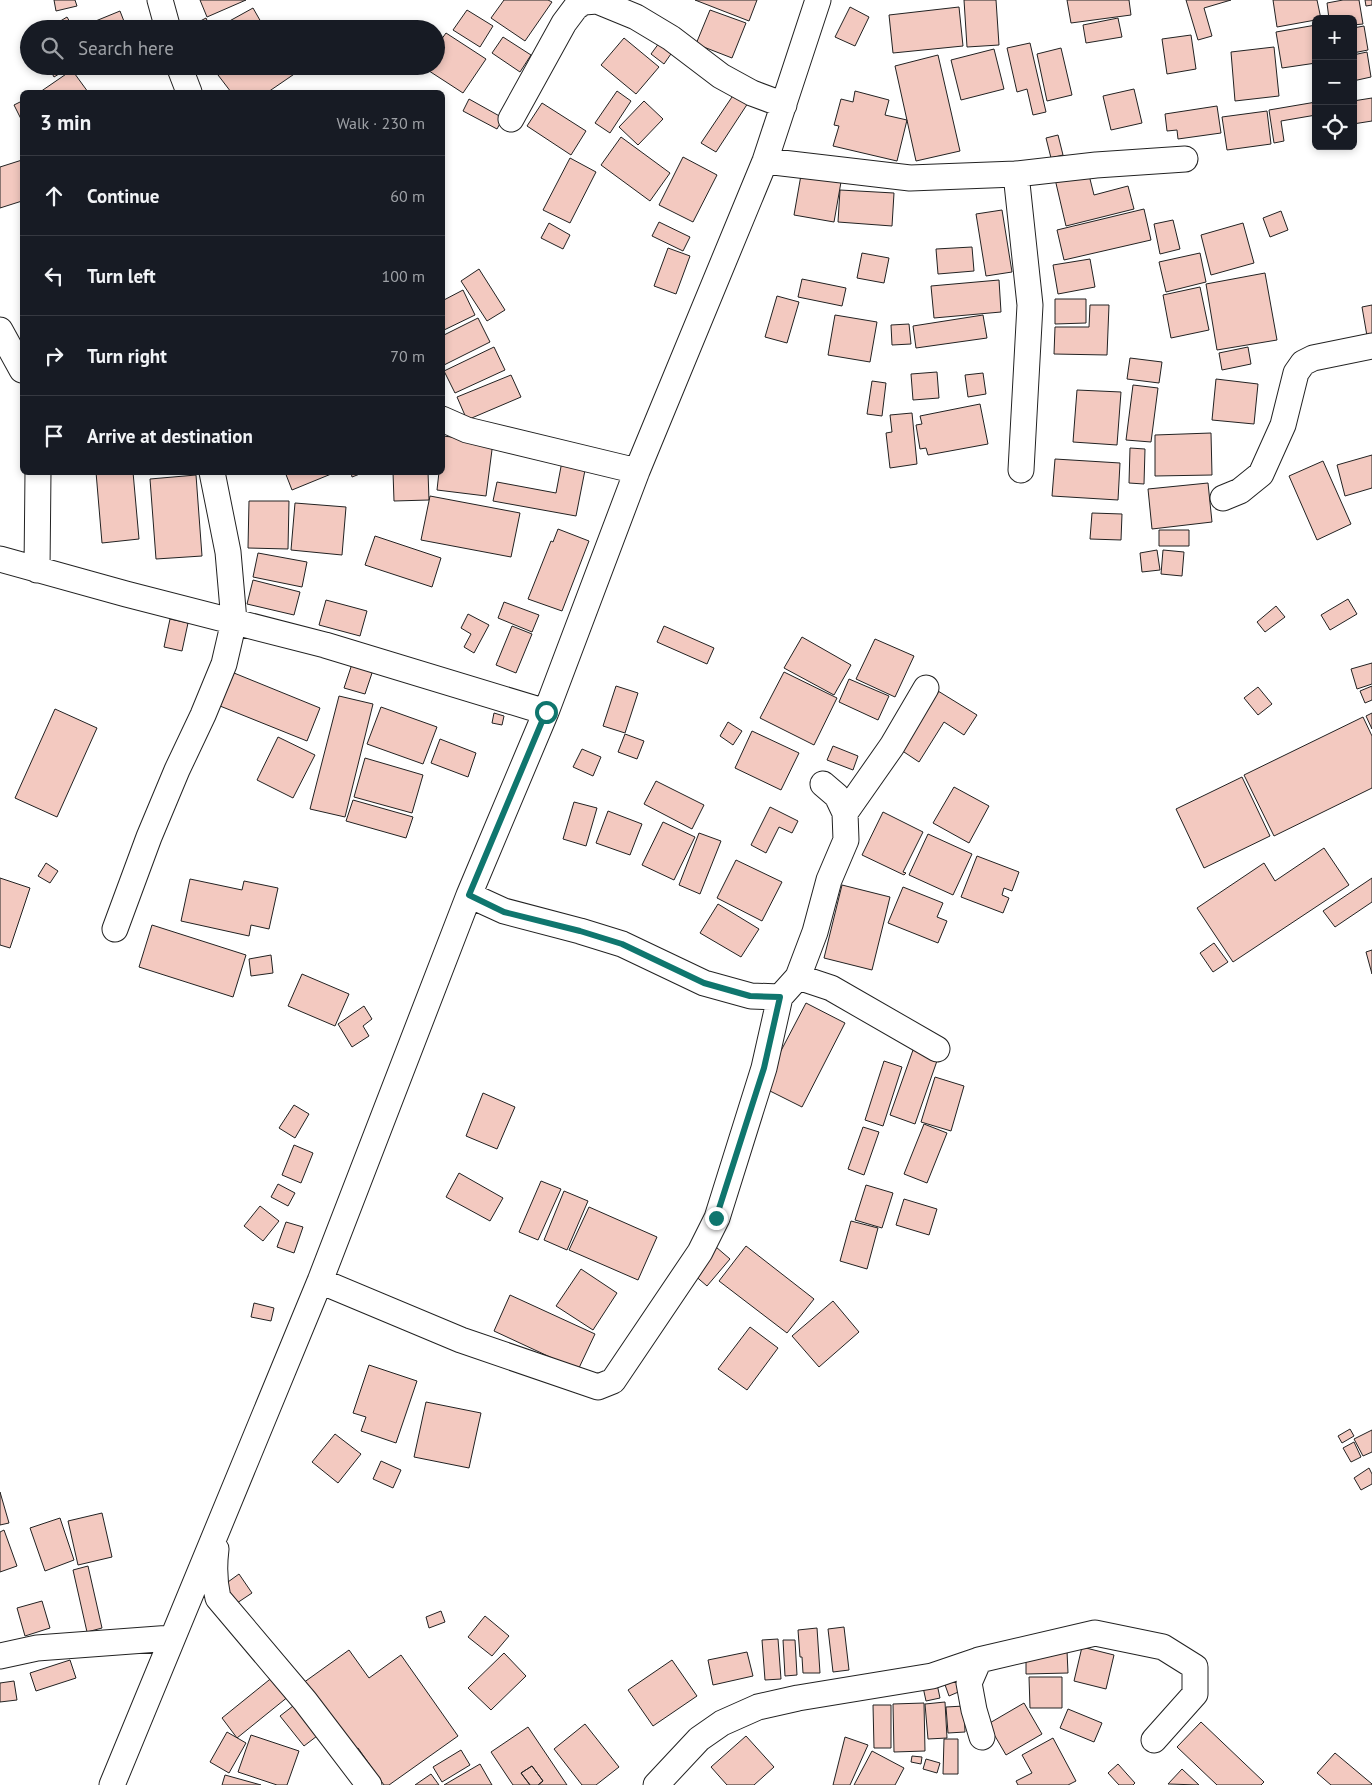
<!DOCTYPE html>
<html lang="en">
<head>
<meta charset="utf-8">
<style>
  body { margin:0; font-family:"PT Sans",sans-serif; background:#20242c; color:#f1f3f6 }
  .controls { position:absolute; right:15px; top:15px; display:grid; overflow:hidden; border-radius:8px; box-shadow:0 2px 8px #0003 }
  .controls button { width:45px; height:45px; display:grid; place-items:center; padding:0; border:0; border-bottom:1px solid #363941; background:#171b24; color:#f1f3f6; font:25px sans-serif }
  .stop { position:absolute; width:15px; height:15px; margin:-11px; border:4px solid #0f766e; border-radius:50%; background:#fff }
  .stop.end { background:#0f766e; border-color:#fff; box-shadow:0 1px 5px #0008 }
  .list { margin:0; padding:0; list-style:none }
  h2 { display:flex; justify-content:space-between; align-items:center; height:65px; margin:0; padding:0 20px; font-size:21px }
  h2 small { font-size:16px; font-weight:400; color:#9ea1a6 }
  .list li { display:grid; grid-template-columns:32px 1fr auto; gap:15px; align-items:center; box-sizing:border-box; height:80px; padding:0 20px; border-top:1px solid #363941 }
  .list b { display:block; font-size:19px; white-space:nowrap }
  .list em { font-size:16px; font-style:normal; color:#9ea1a6 }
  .icon { flex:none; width:28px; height:28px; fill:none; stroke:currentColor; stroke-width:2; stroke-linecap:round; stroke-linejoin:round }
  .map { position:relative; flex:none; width:1372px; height:1785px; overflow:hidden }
  .search { position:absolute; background:#171b24; box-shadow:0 2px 8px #0003; left:20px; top:20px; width:425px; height:55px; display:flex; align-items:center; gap:12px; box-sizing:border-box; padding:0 18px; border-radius:28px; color:#9ea1a6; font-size:19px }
  .panel { position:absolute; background:#171b24; box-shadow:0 2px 8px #0003; left:20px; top:90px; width:425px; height:385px; border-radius:8px }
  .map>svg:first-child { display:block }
  .building { fill:#f3c9c0; stroke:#222 }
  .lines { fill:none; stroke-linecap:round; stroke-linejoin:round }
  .minor-casing { stroke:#222; stroke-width:27 }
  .minor { stroke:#fff; stroke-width:25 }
  .route { stroke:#0f766e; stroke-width:6 }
</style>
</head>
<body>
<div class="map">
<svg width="1372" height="1785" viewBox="0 0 1372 1785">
  <rect width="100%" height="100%" fill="#fff"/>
  <path class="building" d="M54 0H75L77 6 56 11Z
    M200 0H246L207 17Z
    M504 0H548L552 2 525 41 491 18Z
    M695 0H757L749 21Z
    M964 0H996L999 45 967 47Z
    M1067 0H1129L1131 15 1071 23Z
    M1186 0H1231L1204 8 1212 36 1198 40Z
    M1273 0H1317L1321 19 1277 27Z
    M1343 0H1359L1363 24 1353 25V19H1329L1327 3Z
    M1365 0H1372V5L1366 6Z
    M850 7 869 17 855 46 835 37Z
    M959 7 963 46 893 53 889 15Z
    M253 8 265 29H215Z
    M467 10 493 26 480 47 453 30Z
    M710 10 746 23 732 58 696 44Z
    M120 11 127 29H82L81 27Z
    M67 17 74 29H47Z
    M206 18 210 27 190 29 189 27Z
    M1118 18 1122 37 1086 43 1083 25Z
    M293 24 296 29H285Z
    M1316 25V63L1282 68 1276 32Z
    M1364 26 1368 50 1353 53V28Z
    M446 33 486 59 463 93 423 67 436 66V47Z
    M1191 35 1196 69 1167 74 1162 39Z
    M503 37 531 55 520 72 492 53Z
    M624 38 659 67 636 94 601 65Z
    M662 39 675 48 664 64 651 54Z
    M1030 43 1046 112 1033 115 1027 89 1017 92 1007 48Z
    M1274 47 1279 96 1235 101 1231 52Z
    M1061 48 1072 95 1047 101 1037 54Z
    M994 49 1004 89 961 100 951 60Z
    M1367 52 1371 77 1353 81V55Z
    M938 55 960 151 916 161 895 66Z
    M48 66H72L54 77Z
    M231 66H306L268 92H231L218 75Z
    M72 70 88 92H40Z
    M1134 89 1142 123 1111 130 1103 96Z
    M617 91 631 101 610 133 595 123Z
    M855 91 889 100 885 115 907 120 897 161 833 146 839 126 834 125 841 99 853 102Z
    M734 94 748 103 716 152 701 143Z
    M1372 98V121L1353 124V101Z
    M469 99 503 118 497 129 463 111Z
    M22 101V121L14 105Z
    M644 101 663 119 638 145 619 127Z
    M1316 102V115L1281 121 1284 141 1274 143 1269 110Z
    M542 103 586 131 571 155 527 126Z
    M1217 106 1221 133 1178 139 1177 130 1167 131 1165 114Z
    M1267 111 1271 144 1227 150 1222 117Z
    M1058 135 1063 155 1051 158 1046 138Z
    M621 137 670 173 650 201 601 165Z
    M683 157 717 175 693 222 659 205Z
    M570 158 596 172 570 223 543 210Z
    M22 160V201L0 208V167Z
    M1088 171 1094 195 1128 186 1134 209 1066 226 1055 179Z
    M801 175 841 182 834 222 794 215Z
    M840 190 894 193 892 226 838 222Z
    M1144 209 1151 240 1064 260 1057 230Z
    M1002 210 1012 272 986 276 976 214Z
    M1281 211 1288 230 1270 237 1263 218Z
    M1173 220 1180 249 1160 254 1154 224Z
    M659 222 690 237 683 251 652 236Z
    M549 223 570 235 563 249 541 238Z
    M1243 223 1254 263 1211 275 1201 235Z
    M972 247 974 271 938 274 936 249Z
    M668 248 690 256 676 294 654 286Z
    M862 253 889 258 884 283 857 278Z
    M1200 253 1206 282 1166 292 1159 262Z
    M1090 259 1095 287 1058 294 1053 265Z
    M479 269 505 310 487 321 461 281Z
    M1265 273 1277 340 1217 350 1206 284Z
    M802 279 846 288 842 306 798 297Z
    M999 280 1001 312 934 318 931 286Z
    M1200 287 1209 330 1171 338 1163 295Z
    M463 290 475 315 442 331V301Z
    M777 296 799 302 787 343 765 337Z
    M1055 299H1086V323L1055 324Z
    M1090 305H1109L1107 355 1054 354 1055 327H1089Z
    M1372 305V334L1367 336 1362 307Z
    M835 315 877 322 870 362 828 355Z
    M983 315 987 338 916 348 913 326Z
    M478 318 490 342 442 366V336Z
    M909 324 911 344 892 345 891 325Z
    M494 347 505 370 455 393 444 371Z
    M1248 347 1251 364 1222 370 1219 353Z
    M1130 358 1162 362 1159 383 1127 379Z
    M937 372 939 398 913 400 911 374Z
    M983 373 986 394 968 397 965 375Z
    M511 375 521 397 467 420 457 397Z
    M1216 379 1258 384 1254 424 1212 420Z
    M872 381 886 383 882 416 867 414Z
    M1133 385 1158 388 1151 442 1126 440Z
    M1077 390 1121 392 1117 445 1073 442Z
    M980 404 988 444 928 455 926 448 920 449 916 425 922 424 920 416Z
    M912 413 917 464 890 468 886 433 892 432 890 415Z
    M1211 433 1212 475 1155 476V435Z
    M443 436 493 442 486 496 437 490 439 472H442Z
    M1130 448 1145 449 1144 484 1129 483Z
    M1372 455V488L1345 496 1337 465Z
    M563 456 587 460 576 516 493 501 497 482 556 493Z
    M1055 459 1120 463 1118 500 1052 496Z
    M1323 461 1351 524 1317 540 1289 476Z
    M96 472H133L139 539 102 543Z
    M285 472H336L292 490Z
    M351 472H365L352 477Z
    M393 472H428L429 500 394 501Z
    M196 475 202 556 156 559 150 479Z
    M1208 483 1212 522 1152 529 1148 489Z
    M430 496 520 513 511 557 421 540Z
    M249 501H289L288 549 248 548Z
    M295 503 346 507 342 555 291 550Z
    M1092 513 1122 514 1121 540 1090 539Z
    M558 529 589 541 562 611 528 599 551 541 553 542Z
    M1159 530H1189V546H1159Z
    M375 536 441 558 432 587 365 565Z
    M1157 550 1160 570 1142 572 1140 553Z
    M1163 550 1184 552 1182 576 1161 574Z
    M258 553 307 562 302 587 253 577Z
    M253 580 300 592 294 615 247 604Z
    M1348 599 1357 614 1330 630 1321 615Z
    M326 600 367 611 360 636 319 625Z
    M504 602 539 615 532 632 498 618Z
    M1276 606 1285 617 1265 632 1257 622Z
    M468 614 489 625 474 653 464 647 471 634 461 628Z
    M170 619 188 623 182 651 164 647Z
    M512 626 532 634 516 673 496 665Z
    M664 626 714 648 707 664 657 642Z
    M802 637 851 665 834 695 784 668Z
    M875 639 914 656 895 697 856 679Z
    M353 661 374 667 365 694 344 688Z
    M1372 663V684L1357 689 1351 669Z
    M784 672 837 698 814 745 760 718Z
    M234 673 320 708 307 741 220 706Z
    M849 679 889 696 878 720 839 702Z
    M616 686 638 693 625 733 603 726Z
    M1372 686V700L1365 703 1360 691Z
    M1258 687 1272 704 1258 715 1244 698Z
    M938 691 977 715 964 735 944 722 919 762 901 750Z
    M339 696 373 704 345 817 310 809Z
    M381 707 437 727 423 764 367 744Z
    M55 709 97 728 57 817 15 798Z
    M494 713 504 716 502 725 492 723Z
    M1372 713V729L1366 716Z
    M1363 717 1372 736V788L1274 836 1244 775Z
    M728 722 742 731 733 745 720 736Z
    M752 731 799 753 781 790 735 768Z
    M625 734 644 741 637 759 618 752Z
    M278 737 315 755 293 798 257 780Z
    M440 739 476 753 468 777 431 763Z
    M833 746 858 756 853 770 827 760Z
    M582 749 601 757 593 776 573 767Z
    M365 758 423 775 412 813 354 797Z
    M1242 777 1270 836 1204 868 1176 809Z
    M656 781 704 805 692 829 644 804Z
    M954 787 989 806 969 843 933 823Z
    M353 800 413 817 406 838 346 821Z
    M574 802 597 808 586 846 563 839Z
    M770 807 798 821 792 833 779 827 766 853 751 845Z
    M608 811 642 824 630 855 596 843Z
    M883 812 923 832 903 872 906 873 904 875 862 855Z
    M663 822 695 837 674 880 642 865Z
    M699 833 721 841 700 894 679 885Z
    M928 834 972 854 953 895 909 875Z
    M1324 848 1349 885 1233 962 1197 908 1264 863 1275 881Z
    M977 856 1019 872 1012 891 1004 888 1002 895 1009 898 1003 913 961 897Z
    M736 860 782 882 762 921 717 898Z
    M46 863 58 871 50 883 38 876Z
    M0 878 30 888 10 948 0 945Z
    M1372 878V902L1335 927 1323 911Z
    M190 879 242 890 244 881 278 888 269 929 251 925 249 936 181 921Z
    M842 885 890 897 872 970 824 958Z
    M903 887 943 903 937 917 947 921 938 943 888 923Z
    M718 904 759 929 741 957 700 933Z
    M152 925 246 955 233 997 139 967Z
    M1214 943 1228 962 1213 972 1200 953Z
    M1372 950V974L1366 952Z
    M271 955 273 973 251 976 249 959Z
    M302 974 349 994 335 1026 288 1006Z
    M806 1003 845 1023 802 1107 762 1087Z
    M364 1006 372 1019 363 1026 369 1036 352 1047 338 1024Z
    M913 1050 938 1058 915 1124 890 1115Z
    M884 1061 902 1067 883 1126 865 1120Z
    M935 1077 964 1086 951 1131 921 1122Z
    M483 1093 515 1107 497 1149 466 1136Z
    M294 1105 309 1114 295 1138 279 1128Z
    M924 1124 947 1133 927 1183 904 1174Z
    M863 1127 879 1132 864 1175 848 1169Z
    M294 1145 313 1153 301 1183 282 1175Z
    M459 1173 503 1198 490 1221 446 1197Z
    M541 1181 561 1189 538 1240 519 1232Z
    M278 1184 295 1193 288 1206 271 1197Z
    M866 1185 893 1193 882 1228 855 1220Z
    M564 1191 588 1201 567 1250 544 1240Z
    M904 1199 937 1209 929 1235 896 1225Z
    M260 1206 279 1221 263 1241 244 1226Z
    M589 1207 657 1237 638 1280 569 1250Z
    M851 1221 878 1228 867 1269 840 1261Z
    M286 1222 303 1227 294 1253 277 1247Z
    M746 1246 814 1299 787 1333 719 1281Z
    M716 1247 730 1259 707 1286 693 1274Z
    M581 1269 617 1293 593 1330 556 1306Z
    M510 1295 595 1334 578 1370 494 1331Z
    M833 1301 859 1332 819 1367 792 1336Z
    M254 1303 274 1308 271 1321 251 1317Z
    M750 1327 778 1348 747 1390 718 1369Z
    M369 1365 417 1381 396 1443 361 1431 366 1417 353 1413Z
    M426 1402 481 1413 469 1468 414 1457Z
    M1350 1429 1354 1436 1342 1443 1338 1436Z
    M1372 1430V1452L1363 1456 1354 1439Z
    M335 1434 361 1454 338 1483 312 1462Z
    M1354 1442 1361 1457 1351 1462 1343 1448Z
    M381 1461 401 1470 393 1488 373 1479Z
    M1369 1468 1372 1474V1484L1361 1490 1354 1478Z
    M0 1492 9 1523 0 1525Z
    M102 1513 112 1557 78 1565 68 1521Z
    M60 1518 74 1560 45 1571 30 1528Z
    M4 1530 17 1566 0 1572V1532Z
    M88 1566 102 1628 87 1632 73 1570Z
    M239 1574 252 1593 234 1605 221 1587Z
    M42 1601 50 1628 25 1636 17 1608Z
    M441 1611 445 1622 429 1628 426 1617Z
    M485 1616 509 1636 492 1656 468 1637Z
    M844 1627 849 1670 833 1672 828 1629Z
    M817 1628 820 1673H803L802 1657H800L798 1630Z
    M778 1639 781 1679 765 1680 762 1640Z
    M783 1640H795L797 1675 785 1676Z
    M1082 1647 1114 1655 1106 1689 1074 1681Z
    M349 1650 369 1678 401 1655 458 1736 389 1785H384L358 1748 352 1752 303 1683Z
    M1026 1651H1067L1068 1673 1026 1674Z
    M747 1652 753 1676 713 1685 708 1660Z
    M504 1653 526 1676 491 1710 468 1688Z
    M70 1660 76 1678 36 1691 30 1673Z
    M672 1660 697 1696 653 1726 628 1690Z
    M274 1676 289 1696 237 1738 222 1718Z
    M958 1676 963 1690 949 1696 944 1682Z
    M1029 1677H1062V1708H1030Z
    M14 1681 17 1700 0 1702V1683Z
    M937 1684 940 1698 926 1701 923 1687Z
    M945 1702 947 1738 928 1739 925 1704Z
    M924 1703 925 1751 894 1752 893 1704Z
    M1024 1703 1042 1734 1006 1755 988 1724Z
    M873 1705H891V1748H874Z
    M293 1706 317 1736 304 1746 280 1716Z
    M964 1706 965 1732 948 1733 946 1707Z
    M1068 1709 1102 1723 1094 1742 1060 1728Z
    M1201 1722 1264 1782 1261 1785H1217L1177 1747Z
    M585 1724 619 1767 596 1785H582L554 1749Z
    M528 1727 567 1785H538L543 1781 532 1766 521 1773 530 1785H513L491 1752Z
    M227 1732 246 1743 229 1773 210 1762Z
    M251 1735 299 1751 287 1785H277L238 1772Z
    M746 1736 774 1767 754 1785H727L711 1767Z
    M845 1737 868 1745 850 1785H833Z
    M1053 1738 1076 1781 1068 1785H1018L1016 1781 1032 1773 1022 1755Z
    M944 1739H958V1774H943Z
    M461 1750 470 1765 442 1782 433 1767Z
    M872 1751 904 1768 895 1785H854Z
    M1335 1753 1372 1784V1785H1331L1317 1773Z
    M912 1756 922 1757 921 1764 911 1762Z
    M926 1759 940 1763 937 1773 923 1769Z
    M480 1764 492 1785H444Z
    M1118 1764 1135 1783 1133 1785H1119L1108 1773Z
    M532 1766 543 1781 538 1785H530L521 1773Z
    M1182 1769 1199 1785 1168 1784Z
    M431 1774 439 1785H415Z
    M225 1775 261 1785H222Z"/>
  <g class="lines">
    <defs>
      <path id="minor" d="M160 0 168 29
        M179 66 189 92
        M511 119 564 23 576 7 584 2 597 1 636 17 671 38 721 76 752 93 784 105
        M765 161 910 178 1016 174
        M0 330 22 370
        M442 419 467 430 637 471
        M1021 470 1030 305 1016 174 1096 165 1185 159
        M1223 498 1240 491 1261 474 1283 425 1296 373 1303 363 1313 358 1372 346
        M0 559 126 594 325 645 546 712
        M37 570 38 472
        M845 813 892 746 926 688
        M469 895 504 911 580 931 622 944 704 983 751 996 780 997
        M115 929 149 837 177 770 203 715 224 664 234 621 228 552 212 472
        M798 977 831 988 937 1049
        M320 1281 461 1340 598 1387 613 1381 700 1252 717 1218 764 1068 780 997 798 977 815 932 829 880 846 840 845 813 837 796 823 784
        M216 1549C214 1565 214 1581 218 1598L305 1701 369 1785
        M0 1656 37 1648 172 1638
        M979 1660 1095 1633 1163 1647 1195 1667V1694L1154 1740
        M112 1785 320 1281 469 895 546 712 637 471 765 161 818 0
        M656 1785 699 1739 722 1723 758 1707 798 1698 932 1676 979 1660 969 1683 974 1710 982 1737"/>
    </defs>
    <use href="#minor" class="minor-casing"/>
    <use href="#minor" class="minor"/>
  </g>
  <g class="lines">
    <path class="route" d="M546 712 469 895 504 912 580 931 622 944 704 983 750 996 780 997 764 1068 716 1218"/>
  </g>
</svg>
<div class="controls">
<button>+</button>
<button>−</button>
<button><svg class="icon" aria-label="locate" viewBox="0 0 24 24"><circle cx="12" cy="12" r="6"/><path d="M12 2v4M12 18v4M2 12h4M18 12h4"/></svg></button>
</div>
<div class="stop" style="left:546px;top:712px"></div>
<div class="stop end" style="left:716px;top:1218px"></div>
<div class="search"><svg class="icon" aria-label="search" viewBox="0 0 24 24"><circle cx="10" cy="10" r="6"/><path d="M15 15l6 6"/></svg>Search here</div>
<section class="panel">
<h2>3 min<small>Walk · 230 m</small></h2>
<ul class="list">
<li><svg class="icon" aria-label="ahead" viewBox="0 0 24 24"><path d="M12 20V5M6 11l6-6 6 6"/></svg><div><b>Continue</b></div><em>60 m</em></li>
<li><svg class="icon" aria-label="left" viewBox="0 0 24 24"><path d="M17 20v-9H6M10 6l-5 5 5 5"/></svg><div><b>Turn left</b></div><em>100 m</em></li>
<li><svg class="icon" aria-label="right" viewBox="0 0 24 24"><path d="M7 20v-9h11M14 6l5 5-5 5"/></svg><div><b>Turn right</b></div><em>70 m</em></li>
<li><svg class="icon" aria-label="arrive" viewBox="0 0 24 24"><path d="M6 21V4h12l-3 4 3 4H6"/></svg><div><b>Arrive at destination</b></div></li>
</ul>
</section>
</div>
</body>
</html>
